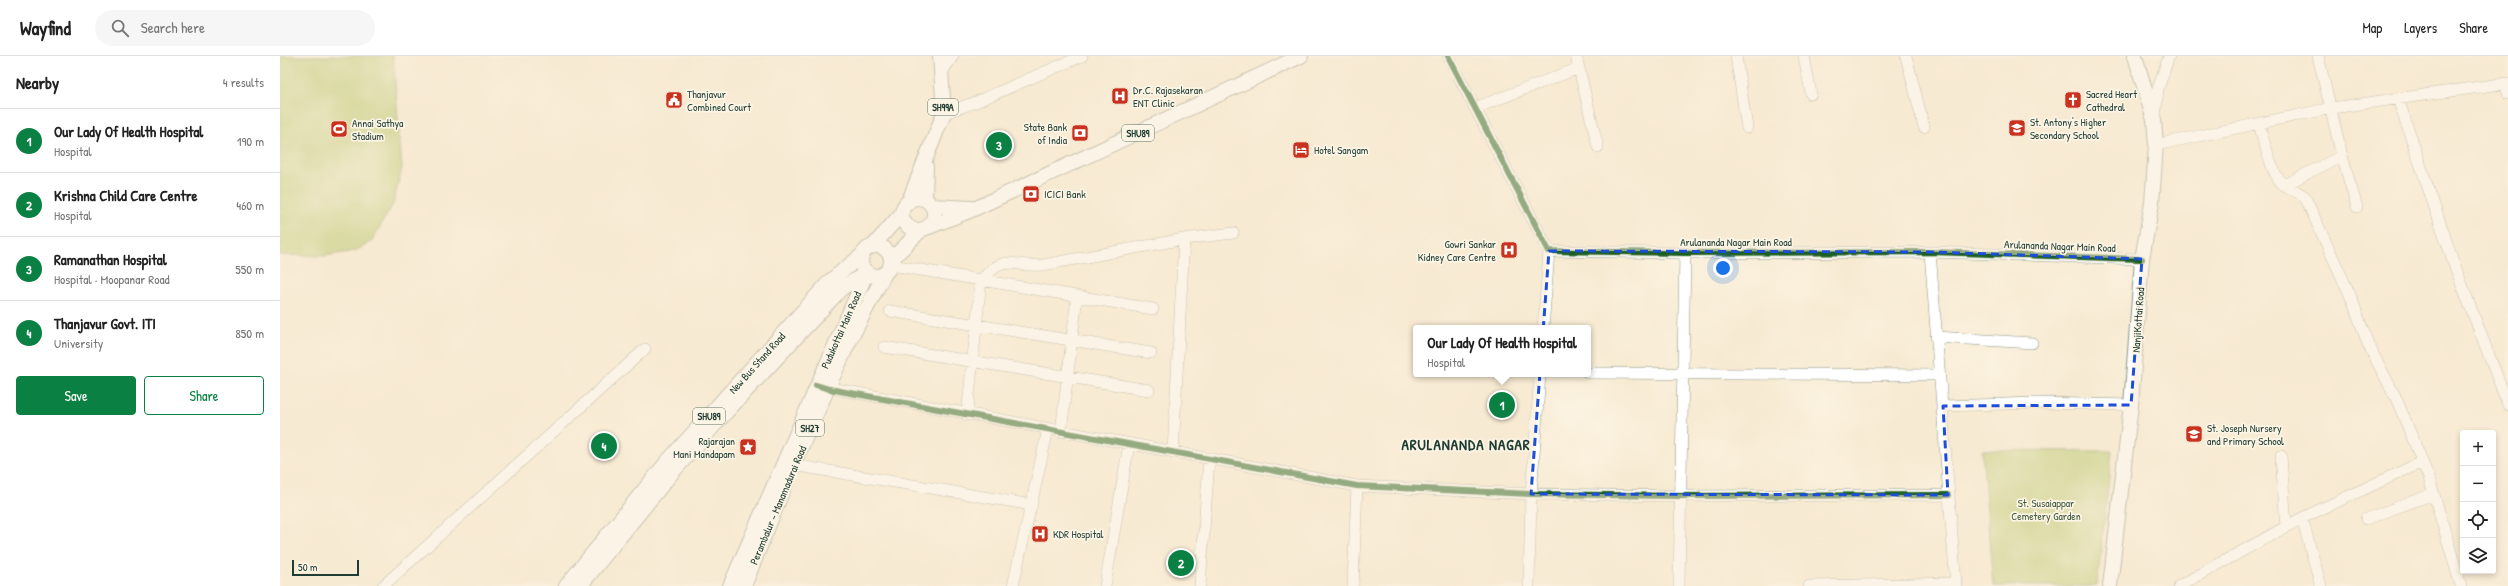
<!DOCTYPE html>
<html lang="en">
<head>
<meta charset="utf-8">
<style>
  body { margin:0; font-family:"Patrick Hand",sans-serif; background:#f6f6f6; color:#222 }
  .controls { position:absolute; right:12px; bottom:12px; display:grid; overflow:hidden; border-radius:4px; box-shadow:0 2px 6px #0003 }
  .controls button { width:36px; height:36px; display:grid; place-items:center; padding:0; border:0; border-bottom:1px solid #e0e0e0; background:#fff; color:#222; font:20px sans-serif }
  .scale { position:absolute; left:12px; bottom:10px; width:67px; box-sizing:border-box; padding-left:4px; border:2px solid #1f3d34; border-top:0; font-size:11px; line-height:14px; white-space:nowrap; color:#1f3d34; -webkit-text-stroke:3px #fcf5e5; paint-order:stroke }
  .you { position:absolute; left:1443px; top:212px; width:14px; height:14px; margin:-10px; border:3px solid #fff; border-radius:50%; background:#1a73e8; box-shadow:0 0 0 6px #1a73e833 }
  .badge { display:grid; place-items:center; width:26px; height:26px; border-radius:50%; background:#0b8043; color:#fff; font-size:13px; font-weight:700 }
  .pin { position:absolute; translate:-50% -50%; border:2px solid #fff; box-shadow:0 1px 4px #0006 }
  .popup { position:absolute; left:1133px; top:269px; width:178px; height:52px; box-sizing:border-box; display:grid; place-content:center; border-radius:4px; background:#fff; filter:drop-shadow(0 1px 3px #0005); font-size:13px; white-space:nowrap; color:#767676 }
  .popup b { font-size:15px; color:#222 }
  .popup::after { content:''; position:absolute; left:50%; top:100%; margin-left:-8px; border:8px solid transparent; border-top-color:#fff }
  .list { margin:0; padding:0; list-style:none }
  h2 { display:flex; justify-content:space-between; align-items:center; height:52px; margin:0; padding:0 16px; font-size:17px }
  h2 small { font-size:13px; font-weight:400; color:#767676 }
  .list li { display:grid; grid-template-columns:26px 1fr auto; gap:12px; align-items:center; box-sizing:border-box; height:64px; padding:0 16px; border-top:1px solid #e0e0e0 }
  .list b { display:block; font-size:15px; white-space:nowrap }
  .list p { margin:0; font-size:13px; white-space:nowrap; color:#767676 }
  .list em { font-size:13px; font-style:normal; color:#767676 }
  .actions { display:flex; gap:8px; padding:12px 16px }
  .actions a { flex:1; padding:9px 0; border:1px solid #0b8043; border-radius:4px; text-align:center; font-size:14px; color:#0b8043 }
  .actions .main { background:#0b8043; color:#fff }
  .icon { flex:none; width:22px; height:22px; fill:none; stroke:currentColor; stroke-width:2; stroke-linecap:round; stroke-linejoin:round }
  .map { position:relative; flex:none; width:2228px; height:530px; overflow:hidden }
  header { display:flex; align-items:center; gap:24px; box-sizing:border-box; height:56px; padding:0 20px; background:#fff; border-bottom:1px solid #e0e0e0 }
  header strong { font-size:19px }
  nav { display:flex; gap:22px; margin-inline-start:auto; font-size:14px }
  .search { width:280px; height:36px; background:#f6f6f6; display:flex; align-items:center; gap:10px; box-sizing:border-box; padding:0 14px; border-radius:22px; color:#767676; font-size:15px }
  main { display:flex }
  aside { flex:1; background:#fff }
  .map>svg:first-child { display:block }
  .green { fill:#b5c96d; stroke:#6a8350 }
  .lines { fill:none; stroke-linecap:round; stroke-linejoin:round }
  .minor-casing { stroke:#8b9483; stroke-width:12 }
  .major-casing { stroke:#8b9483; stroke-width:16 }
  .minor { stroke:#fff; stroke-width:11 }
  .major { stroke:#fff; stroke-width:14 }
  .cycleway-casing { stroke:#fcf5e5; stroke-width:8 }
  .cycleway { stroke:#1b5e20; stroke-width:6 }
  .marked { fill:none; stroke:#1d4ed8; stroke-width:3; stroke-dasharray:8 5; stroke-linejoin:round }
  .labels { text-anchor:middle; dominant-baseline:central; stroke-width:3.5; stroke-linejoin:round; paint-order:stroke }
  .shield { fill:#fcf5e5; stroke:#617469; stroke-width:1 }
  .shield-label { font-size:10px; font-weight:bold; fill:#1f3d34 }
  .poi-label { font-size:11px; fill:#1f3d34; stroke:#fcf5e5; text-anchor:start }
  .street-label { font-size:11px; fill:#1f3d34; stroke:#fcf5e5 }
  .park-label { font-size:11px; fill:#3d593f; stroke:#fcf5e5 }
  .district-label { font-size:15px; font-weight:bold; letter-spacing:1px; fill:#1f3d34; stroke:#fcf5e5 }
</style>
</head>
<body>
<header>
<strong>Wayfind</strong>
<div class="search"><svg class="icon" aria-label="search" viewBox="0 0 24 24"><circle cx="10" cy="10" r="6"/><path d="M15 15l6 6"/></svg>Search here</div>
<nav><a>Map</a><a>Layers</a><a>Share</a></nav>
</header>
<main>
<aside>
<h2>Nearby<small>4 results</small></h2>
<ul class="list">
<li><span class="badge">1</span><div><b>Our Lady Of Health Hospital</b><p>Hospital</p></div><em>190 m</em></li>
<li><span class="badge">2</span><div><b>Krishna Child Care Centre</b><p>Hospital</p></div><em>460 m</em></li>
<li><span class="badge">3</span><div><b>Ramanathan Hospital</b><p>Hospital · Moopanar Road</p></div><em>550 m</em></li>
<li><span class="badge">4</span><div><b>Thanjavur Govt. ITI</b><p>University</p></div><em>850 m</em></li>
</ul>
<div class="actions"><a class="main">Save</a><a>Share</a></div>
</aside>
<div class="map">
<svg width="2228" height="530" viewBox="0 0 2228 530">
  <rect width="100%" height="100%" fill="#fcf5e5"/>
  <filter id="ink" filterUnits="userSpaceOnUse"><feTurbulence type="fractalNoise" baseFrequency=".025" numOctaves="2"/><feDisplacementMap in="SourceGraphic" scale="8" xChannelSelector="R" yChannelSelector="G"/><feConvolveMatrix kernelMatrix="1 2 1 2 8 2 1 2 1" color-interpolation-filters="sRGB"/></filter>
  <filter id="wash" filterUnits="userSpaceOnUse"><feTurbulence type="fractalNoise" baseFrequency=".012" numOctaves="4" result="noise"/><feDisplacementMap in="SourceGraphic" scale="16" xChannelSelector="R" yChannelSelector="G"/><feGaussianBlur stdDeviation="0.9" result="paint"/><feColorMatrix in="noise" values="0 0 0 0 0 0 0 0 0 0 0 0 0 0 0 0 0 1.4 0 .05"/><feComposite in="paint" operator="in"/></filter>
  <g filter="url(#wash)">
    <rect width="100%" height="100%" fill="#f7ead2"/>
    <path class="green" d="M0 0H113L122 112 113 148 91 186 75 195 44 200 0 199Z
      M1702 394 1832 395 1817 530H1713Z"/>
  </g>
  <g filter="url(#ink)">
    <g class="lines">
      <defs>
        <path id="minor" d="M1168 0 1269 195 1405 197 1650 196 1862 203
          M1296 0 1318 91
          M1456 0 1467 72
          M1524 0 1531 38
          M1626 0 1644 71
          M2038 0 2062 100 2077 151
          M662 16 673 0
          M2226 28 2228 38
          M2118 43 2174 208 2228 349
          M1195 52 1299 12
          M664 57 696 46 802 0
          M1875 61 1878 33 1889 0
          M1979 69C1984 83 1992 122 2004 129 2012 134 2018 135 2025 141L2071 241 2088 288 2116 342 2149 422 2181 530
          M1876 89 2052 52 2228 27
          M2004 129 2062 100
          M1650 196 1676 530
          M611 209 873 253
          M610 255 871 297
          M1263 272 1269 195
          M1656 281 1752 287
          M604 291 869 334
          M1308 317 1658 319
          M540 330 1077 430 1251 438 1401 440 1668 439
          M1663 350 1757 347 1851 349
          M687 359 701 224C727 196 731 212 763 209L904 183 953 177
          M781 376 797 240
          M893 396 904 183
          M2001 400 2006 471
          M513 409 752 449
          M2022 462 2041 530
          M2086 463 2153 438
          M103 530 365 293
          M733 530 768 373
          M825 530 849 388
          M920 530 929 404
          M1073 530 1077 430
          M1249 530 1251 438 1260 318
          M1399 530 1405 197
          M1529 530 1675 527
          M1899 530 2022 462 2142 406"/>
        <path id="major" d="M622 158a16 16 0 1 1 32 0a16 16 0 1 1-32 0Z
          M645 144 646 110
          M628 147 664 57 660 0
          M652 150 692 152
          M649 171 694 153 1021 0
          M581 205a15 15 0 1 1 30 0a15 15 0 1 1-30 0Z
          M593 190 622 157
          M611 204 641 174
          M286 530 386 407 549 226 582 199
          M300 530 391 418 439 364 561 233 587 216
          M450 530 587 216
          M464 530 513 409 567 290 605 217
          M1830 530 1851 349 1862 203 1872 147 1876 89 1874 64 1855 0"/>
      </defs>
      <use href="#minor" class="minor-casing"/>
      <use href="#major" class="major-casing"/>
      <use href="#minor" class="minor"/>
      <use href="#major" class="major"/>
      <defs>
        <path id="cycleway" d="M1168 0 1269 195 1405 197 1650 196 1862 203
          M536 329 549 333 1077 430 1251 438 1401 440 1668 439"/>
      </defs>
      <use href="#cycleway" class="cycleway-casing"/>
      <use href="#cycleway" class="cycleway"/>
    </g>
  </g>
  <path d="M0 0H2228V530H0ZM1269 195 1650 196 1862 203 1851 349 1663 350 1668 439 1251 438Z" fill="#f7ead2" fill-opacity=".55" fill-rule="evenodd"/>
  <path class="marked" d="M1269 195 1650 196 1862 203 1851 349 1663 350 1668 439 1251 438Z"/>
  <defs>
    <symbol id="hospital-square" viewBox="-11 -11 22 22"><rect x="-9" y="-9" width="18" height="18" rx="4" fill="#c8321e" stroke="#fcf5e5"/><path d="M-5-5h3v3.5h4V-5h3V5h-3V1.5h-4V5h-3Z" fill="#fff"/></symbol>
    <symbol id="civic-square" viewBox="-11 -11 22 22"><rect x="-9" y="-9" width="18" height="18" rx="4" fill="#c8321e" stroke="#fcf5e5"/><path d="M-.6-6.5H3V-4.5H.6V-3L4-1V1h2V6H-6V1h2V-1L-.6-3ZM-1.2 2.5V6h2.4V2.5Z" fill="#fff"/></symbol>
    <symbol id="church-square" viewBox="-11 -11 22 22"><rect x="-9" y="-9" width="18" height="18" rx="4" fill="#c8321e" stroke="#fcf5e5"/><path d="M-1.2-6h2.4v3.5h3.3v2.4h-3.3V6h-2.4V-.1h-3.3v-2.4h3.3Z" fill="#fff"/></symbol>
    <symbol id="school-square" viewBox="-11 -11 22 22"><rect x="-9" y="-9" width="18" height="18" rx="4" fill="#c8321e" stroke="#fcf5e5"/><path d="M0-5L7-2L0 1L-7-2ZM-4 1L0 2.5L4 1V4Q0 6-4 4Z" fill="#fff"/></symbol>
    <symbol id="stadium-square" viewBox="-11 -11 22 22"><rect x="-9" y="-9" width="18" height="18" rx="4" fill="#c8321e" stroke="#fcf5e5"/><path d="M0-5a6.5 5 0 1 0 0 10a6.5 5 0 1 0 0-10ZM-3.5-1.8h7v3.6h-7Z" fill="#fff"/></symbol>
    <symbol id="bank-square" viewBox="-11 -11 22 22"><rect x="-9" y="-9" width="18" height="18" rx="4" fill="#c8321e" stroke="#fcf5e5"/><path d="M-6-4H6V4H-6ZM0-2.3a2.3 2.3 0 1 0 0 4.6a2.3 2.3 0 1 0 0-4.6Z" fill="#fff"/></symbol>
    <symbol id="hotel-square" viewBox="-11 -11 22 22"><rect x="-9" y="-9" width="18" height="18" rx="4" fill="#c8321e" stroke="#fcf5e5"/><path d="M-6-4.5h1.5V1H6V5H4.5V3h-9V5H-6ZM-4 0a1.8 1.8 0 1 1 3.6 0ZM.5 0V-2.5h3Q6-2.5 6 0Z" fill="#fff"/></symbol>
    <symbol id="sight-square" viewBox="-11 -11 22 22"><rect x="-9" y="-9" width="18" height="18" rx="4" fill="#c8321e" stroke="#fcf5e5"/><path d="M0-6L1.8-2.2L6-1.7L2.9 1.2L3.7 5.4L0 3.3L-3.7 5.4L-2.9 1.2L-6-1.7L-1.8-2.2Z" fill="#fff"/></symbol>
  </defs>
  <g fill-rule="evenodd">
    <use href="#hospital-square" x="830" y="30" width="20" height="20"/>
    <use href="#civic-square" x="384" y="34" width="20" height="20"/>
    <use href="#church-square" x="1783" y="34" width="20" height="20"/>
    <use href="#school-square" x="1727" y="62" width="20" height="20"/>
    <use href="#stadium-square" x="49" y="63" width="20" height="20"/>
    <use href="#bank-square" x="790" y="67" width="20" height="20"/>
    <use href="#hotel-square" x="1011" y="84" width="20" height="20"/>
    <use href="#bank-square" x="741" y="128" width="20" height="20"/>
    <use href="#hospital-square" x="1219" y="184" width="20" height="20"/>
    <use href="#school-square" x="1904" y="368" width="20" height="20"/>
    <use href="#sight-square" x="458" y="381" width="20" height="20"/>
    <use href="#hospital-square" x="750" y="468" width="20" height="20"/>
  </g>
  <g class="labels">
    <g class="shield">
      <rect x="648" y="43" width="30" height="16" rx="3"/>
      <rect x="842" y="69" width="32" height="16" rx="3"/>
      <rect x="413" y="352" width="32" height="16" rx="3"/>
      <rect x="516" y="364" width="28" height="16" rx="3"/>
    </g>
    <g class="shield-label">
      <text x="663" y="51">SH99A</text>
      <text x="858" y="77">SHU89</text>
      <text x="429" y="360">SHU89</text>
      <text x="530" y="372">SH27</text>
    </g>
    <g class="poi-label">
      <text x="853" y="34">Dr.C. Rajasekaran<tspan x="853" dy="13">ENT Clinic</tspan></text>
      <text x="407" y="38">Thanjavur<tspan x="407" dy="13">Combined Court</tspan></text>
      <text x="1806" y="38">Sacred Heart<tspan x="1806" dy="13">Cathedral</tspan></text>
      <text x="1750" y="66">St. Antony's Higher<tspan x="1750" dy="13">Secondary School</tspan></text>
      <text x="72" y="67">Annai Sathya<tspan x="72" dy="13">Stadium</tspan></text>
      <text x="787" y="71" text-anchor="end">State Bank<tspan x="787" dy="13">of India</tspan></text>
      <text x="1034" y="94">Hotel Sangam</text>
      <text x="764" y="138">ICICI Bank</text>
      <text x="1216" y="188" text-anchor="end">Gowri Sankar<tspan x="1216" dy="13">Kidney Care Centre</tspan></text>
      <text x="1927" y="372">St. Joseph Nursery<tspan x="1927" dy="13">and Primary School</tspan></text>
      <text x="455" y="385" text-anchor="end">Rajarajan<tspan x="455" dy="13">Mani Mandapam</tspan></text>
      <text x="773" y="478">KDR Hospital</text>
    </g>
    <g class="street-label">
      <text x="1456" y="186">Arulananda Nagar Main Road</text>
      <text transform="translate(1780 190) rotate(2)">Arulananda Nagar Main Road</text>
      <text transform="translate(1858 264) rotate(-86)">NanjiKottai Road</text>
      <text transform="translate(561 274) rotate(-66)">Pudukottai Main Road</text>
      <text transform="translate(477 307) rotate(-48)">New Bus Stand Road</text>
      <text transform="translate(498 449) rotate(-67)">Perambalur - Manamadurai Road</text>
    </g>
    <g class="park-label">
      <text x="1766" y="447">St. Susaiappar<tspan x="1766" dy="13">Cemetery Garden</tspan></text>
    </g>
    <g class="district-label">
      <text x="1186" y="388">ARULANANDA NAGAR</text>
    </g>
  </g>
</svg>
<div class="controls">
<button>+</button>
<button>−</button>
<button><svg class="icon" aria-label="locate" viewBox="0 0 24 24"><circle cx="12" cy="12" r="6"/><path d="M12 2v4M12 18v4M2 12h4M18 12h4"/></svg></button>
<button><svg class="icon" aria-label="layers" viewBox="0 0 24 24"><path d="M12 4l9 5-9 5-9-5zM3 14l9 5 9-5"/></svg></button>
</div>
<div class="scale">50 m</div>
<div class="you"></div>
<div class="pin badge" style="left:1222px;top:349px">1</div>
<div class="popup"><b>Our Lady Of Health Hospital</b>Hospital</div>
<div class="pin badge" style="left:901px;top:507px">2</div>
<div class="pin badge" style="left:719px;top:89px">3</div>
<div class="pin badge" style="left:324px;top:390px">4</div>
</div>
</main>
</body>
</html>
